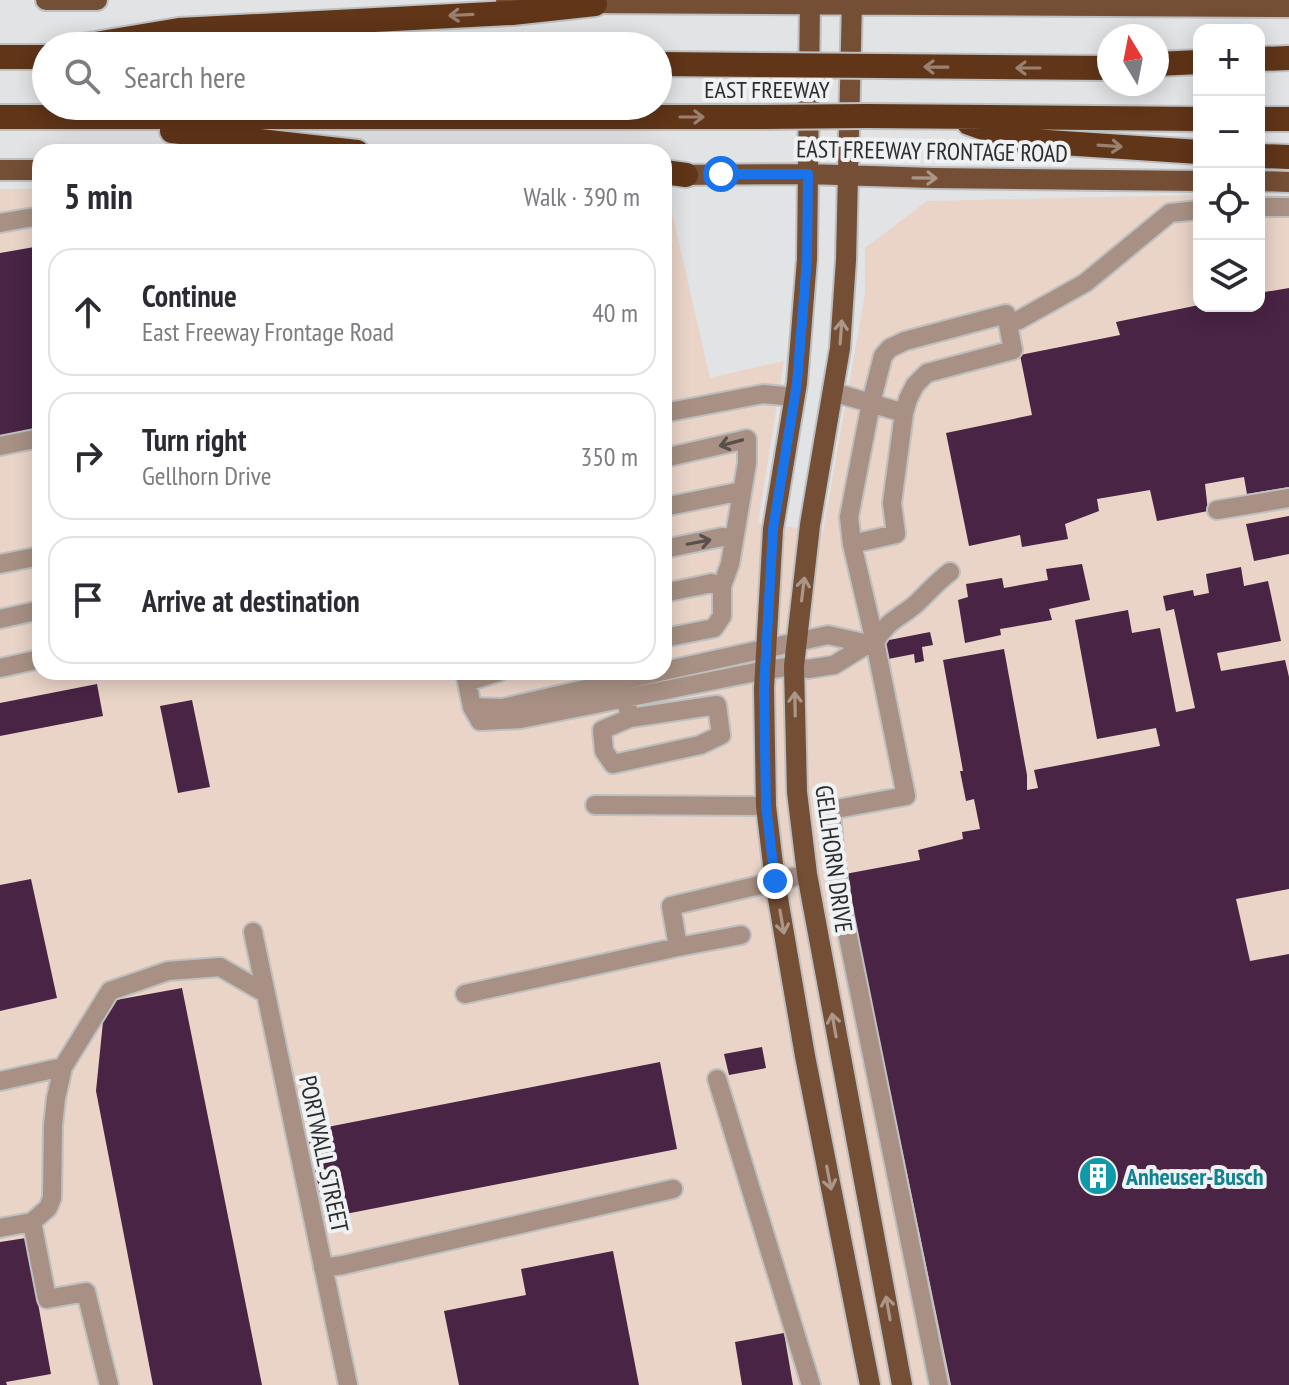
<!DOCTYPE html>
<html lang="en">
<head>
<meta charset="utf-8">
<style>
  body { margin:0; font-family:"PT Sans Narrow",sans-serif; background:#f2f2f3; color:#2b2b33 }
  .controls { position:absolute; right:24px; top:24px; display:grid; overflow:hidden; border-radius:16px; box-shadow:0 4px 20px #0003 }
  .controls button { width:72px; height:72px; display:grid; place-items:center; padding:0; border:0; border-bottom:2px solid #e1e1e2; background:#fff; color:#2b2b33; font:40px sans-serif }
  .compass { position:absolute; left:1097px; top:24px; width:72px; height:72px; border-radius:50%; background:#fff; box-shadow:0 4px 20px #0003; rotate:350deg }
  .stop { position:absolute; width:24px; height:24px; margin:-18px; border:6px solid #1a73e8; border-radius:50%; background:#fff }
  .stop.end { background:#1a73e8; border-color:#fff; box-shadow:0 2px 8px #0008 }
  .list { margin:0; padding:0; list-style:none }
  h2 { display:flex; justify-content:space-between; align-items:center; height:104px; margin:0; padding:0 32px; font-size:34px }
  h2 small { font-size:26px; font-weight:400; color:#7c7c81 }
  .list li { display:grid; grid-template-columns:52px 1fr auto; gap:24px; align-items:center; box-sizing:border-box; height:128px; margin:0 16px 16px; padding:0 16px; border:2px solid #e1e1e2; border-radius:24px }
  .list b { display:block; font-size:30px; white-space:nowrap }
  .list p { margin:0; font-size:26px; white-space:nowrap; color:#7c7c81 }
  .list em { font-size:26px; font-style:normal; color:#7c7c81 }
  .icon { flex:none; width:44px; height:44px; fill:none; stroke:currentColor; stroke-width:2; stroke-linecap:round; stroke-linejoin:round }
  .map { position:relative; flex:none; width:1289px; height:1385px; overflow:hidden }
  .search { position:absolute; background:#fff; box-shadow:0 4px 20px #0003; left:32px; top:32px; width:640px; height:88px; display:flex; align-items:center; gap:20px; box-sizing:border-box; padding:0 28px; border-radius:44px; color:#7c7c81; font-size:30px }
  .panel { position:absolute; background:#fff; box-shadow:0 4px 20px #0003; left:32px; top:144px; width:640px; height:536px; border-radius:24px }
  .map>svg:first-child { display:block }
  .industrial { fill:#ead4c8 }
  .building { fill:#492445 }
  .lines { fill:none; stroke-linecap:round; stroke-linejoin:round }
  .minor-casing { stroke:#bdbfc0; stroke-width:22 }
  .major-casing { stroke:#bdbfc0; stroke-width:24 }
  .highway-casing { stroke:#bdbfc0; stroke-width:28 }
  .minor { stroke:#a89184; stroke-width:18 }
  .major { stroke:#744e35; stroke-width:20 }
  .highway { stroke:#603518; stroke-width:24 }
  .highway-bridge-casing { stroke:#bdbfc0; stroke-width:28; stroke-linecap:butt }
  .highway-bridge { stroke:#603518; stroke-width:24 }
  .oneway { stroke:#998070 }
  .oneway2 { stroke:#ab978a }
  .oneway3 { stroke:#57504c }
  .route { stroke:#1a73e8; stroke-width:10 }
  .labels { text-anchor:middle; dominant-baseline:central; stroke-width:8; stroke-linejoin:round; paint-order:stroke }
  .street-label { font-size:24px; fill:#2c2d2e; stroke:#eff1f3 }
  .culture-label { font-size:24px; font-weight:bold; fill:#0d838f; stroke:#eff1f3; text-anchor:start }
</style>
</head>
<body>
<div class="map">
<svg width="1289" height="1385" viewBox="0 0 1289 1385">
  <rect width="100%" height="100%" fill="#e1e3e5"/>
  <path class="industrial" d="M0 189H40V672H664V189H667L668 195 710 378 784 361 758 523 823 531 865 294V248L927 201 1199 195V306H1259V195H1289V1385H0Z"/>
  <path class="building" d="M40 246V433L0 437V253Z
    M1289 288V487L1247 494 1244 477 1205 484 1208 511 1157 521 1150 490 1097 499 1099 511 1065 524 1068 539 1022 547 1020 535 969 546 946 433 1032 415 1020 355 1120 335 1116 322 1199 305 1259 306V293Z
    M1289 516V554L1254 561 1246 524Z
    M1082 564 1090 600 1049 609 1052 620 1000 629 1001 635 965 643 958 600 968 597 966 584 1002 578 1004 588 1048 580 1046 569Z
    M1241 567 1244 586 1268 581 1281 641 1217 653 1221 671 1285 660 1289 677V889L1236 899 1250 961 1289 954V1385H951L845 874 920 860 918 850 963 839 962 832 980 829 974 799 966 801 960 771H963L943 660 1004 649 1027 775V790L1038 788 1034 770 1160 746 1156 728 1097 739 1075 620 1128 610 1132 633 1160 628 1176 712 1195 708 1174 609 1166 611 1163 596 1193 590 1194 596 1209 593 1206 574Z
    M930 632 933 645 922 647 924 661 915 663 914 654 888 659 884 641Z
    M97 684 103 716 0 736V703Z
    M192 700 210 787 178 793 160 706Z
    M31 879 57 998 0 1011V885Z
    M182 988 262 1385H153L96 1091 105 1002Z
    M762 1047 766 1068 729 1075 724 1054Z
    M660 1062 677 1149 325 1218 307 1131Z
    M26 1238 51 1374 6 1382 7 1385H0V1242Z
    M613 1251 639 1385H459L444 1311 526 1295 521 1269Z
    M784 1333 793 1385H742L735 1342Z"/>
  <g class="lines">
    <defs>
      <path id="minor" d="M1259 207H1289
        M0 223 40 216
        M1008 323 1019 320 1085 283 1170 213 1199 210
        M833 392 904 413
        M664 413 763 394 794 397
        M0 446 40 438
        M664 458 747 439V463L730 564 722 586V616L714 628 664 638
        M664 507 742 491
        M1217 510 1289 498
        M852 544 896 534 892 503 904 413 908 399 915 385 927 373 1013 350 1006 314 905 341 890 348 883 356 871 403 849 517 852 544 875 642 906 796 831 810 834 851 842 907 939 1385
        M664 549 722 537 734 539
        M0 564 40 556
        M664 593 712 583 722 586
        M0 619 40 610
        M871 643 875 642C887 620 900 618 917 603 928 592 938 581 950 572
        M0 668 40 659
        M465 672 472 707 502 708 660 672
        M620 672 630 718 717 705 721 735 700 745 613 764 604 751 602 730 630 718
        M467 682 499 672
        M472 707 480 721 521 719 766 670 794 666 808 669 834 665 868 644 828 635 664 671
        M595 805 766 806
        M253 932 348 1385
        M678 947 741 935
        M465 994 678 947 671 906 807 874
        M717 1079 811 1385
        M0 1081 63 1067 110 991 168 971 220 967 265 993
        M32 1222 48 1208 52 1198 53 1125 56 1098 63 1067
        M0 1228 32 1222 47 1299 86 1292 109 1385
        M323 1268 343 1265 673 1189"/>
      <path id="major" d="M46 0H97
        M506 0 541 1
        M810 0 807 259 797 383 773 529 764 688 766 806 775 881 805 1056 870 1385
        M852 0 846 260 840 348 810 525 794 666 797 792 807 874 902 1385
        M581 3 1289 7
        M0 170H40
        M671 175 808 174 933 178 1199 181
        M1259 181 1289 182"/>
      <path id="highway" d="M83 46 179 30 512 13 595 4
        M0 57H46
        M1259 59 1289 58
        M658 64 762 65
        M1157 64 1199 62
        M882 66 1109 68
        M866 116 1199 119
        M0 117H759
        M1259 119H1289
        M969 123 1017 140 1199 152
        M172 131 357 152
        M1259 156 1289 157
        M664 172 686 175"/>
    </defs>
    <use href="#minor" class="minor-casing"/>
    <use href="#major" class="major-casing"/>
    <use href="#highway" class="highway-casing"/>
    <use href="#minor" class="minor"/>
    <use href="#major" class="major"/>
    <use href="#highway" class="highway"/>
    <defs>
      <path id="highway-bridge" d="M762 65 882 66
        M759 117 866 116"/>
    </defs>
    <use href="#highway-bridge" class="highway-bridge-casing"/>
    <use href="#highway-bridge" class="highway-bridge"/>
  </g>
  <defs><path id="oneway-shaft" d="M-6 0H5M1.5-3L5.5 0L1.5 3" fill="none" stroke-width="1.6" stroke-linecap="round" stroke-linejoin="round" transform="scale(2)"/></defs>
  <g class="oneway">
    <use href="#oneway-shaft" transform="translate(461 15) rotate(177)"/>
    <use href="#oneway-shaft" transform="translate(936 67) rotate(-179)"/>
    <use href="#oneway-shaft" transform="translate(1028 68) rotate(-180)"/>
    <use href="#oneway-shaft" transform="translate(692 117)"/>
    <use href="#oneway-shaft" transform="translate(1110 146) rotate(4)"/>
  </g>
  <g class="oneway2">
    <use href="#oneway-shaft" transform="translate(925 178) rotate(1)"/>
    <use href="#oneway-shaft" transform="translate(841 332) rotate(-86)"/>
    <use href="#oneway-shaft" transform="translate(803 589) rotate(-83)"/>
    <use href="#oneway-shaft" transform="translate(795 704) rotate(-91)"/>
    <use href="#oneway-shaft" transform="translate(782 922) rotate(80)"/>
    <use href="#oneway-shaft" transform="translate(834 1025) rotate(-100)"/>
    <use href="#oneway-shaft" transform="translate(829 1178) rotate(79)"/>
    <use href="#oneway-shaft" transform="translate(888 1308) rotate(-100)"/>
  </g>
  <g class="oneway3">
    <use href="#oneway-shaft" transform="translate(731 443) rotate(165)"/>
    <use href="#oneway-shaft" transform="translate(699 542) rotate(-11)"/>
  </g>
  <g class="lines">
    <path class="route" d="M721 174H808L807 259 797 383 773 529 764 688 766 806 775 881"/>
  </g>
  <defs>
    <symbol id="building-disc" viewBox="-11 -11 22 22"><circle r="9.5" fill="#0f9aa8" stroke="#eff1f3"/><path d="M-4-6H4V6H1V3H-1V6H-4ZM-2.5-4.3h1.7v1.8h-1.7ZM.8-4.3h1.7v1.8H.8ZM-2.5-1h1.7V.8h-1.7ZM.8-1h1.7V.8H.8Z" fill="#fff"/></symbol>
  </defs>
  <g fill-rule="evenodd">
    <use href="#building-disc" x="1076" y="1154" width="44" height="44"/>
  </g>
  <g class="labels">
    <g class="street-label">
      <text x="767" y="89">EAST FREEWAY</text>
      <text transform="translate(932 151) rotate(1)">EAST FREEWAY FRONTAGE ROAD</text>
      <text transform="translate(834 859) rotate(82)">GELLHORN DRIVE</text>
      <text transform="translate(324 1154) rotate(78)">PORTWALL STREET</text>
    </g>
    <g class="culture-label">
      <text x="1126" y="1176">Anheuser-Busch</text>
    </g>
  </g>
</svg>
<div class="controls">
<button>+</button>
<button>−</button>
<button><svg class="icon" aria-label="locate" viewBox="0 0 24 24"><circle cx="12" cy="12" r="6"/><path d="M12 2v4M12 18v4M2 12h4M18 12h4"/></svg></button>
<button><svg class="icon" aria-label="layers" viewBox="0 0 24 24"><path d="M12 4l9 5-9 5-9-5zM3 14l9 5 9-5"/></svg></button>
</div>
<svg class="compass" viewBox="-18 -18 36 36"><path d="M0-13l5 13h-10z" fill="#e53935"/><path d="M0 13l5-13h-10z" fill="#7c7c81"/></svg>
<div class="stop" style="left:721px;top:174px"></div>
<div class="stop end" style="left:775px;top:881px"></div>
<div class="search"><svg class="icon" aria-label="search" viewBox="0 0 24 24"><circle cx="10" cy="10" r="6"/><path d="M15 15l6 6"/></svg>Search here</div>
<section class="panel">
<h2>5 min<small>Walk · 390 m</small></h2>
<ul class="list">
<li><svg class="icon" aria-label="ahead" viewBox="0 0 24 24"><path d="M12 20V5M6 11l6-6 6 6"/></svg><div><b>Continue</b><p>East Freeway Frontage Road</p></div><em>40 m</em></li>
<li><svg class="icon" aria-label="right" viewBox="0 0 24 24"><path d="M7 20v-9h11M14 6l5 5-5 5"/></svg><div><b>Turn right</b><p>Gellhorn Drive</p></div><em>350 m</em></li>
<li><svg class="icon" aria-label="arrive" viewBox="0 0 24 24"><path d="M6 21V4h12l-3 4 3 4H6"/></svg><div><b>Arrive at destination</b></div></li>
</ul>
</section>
</div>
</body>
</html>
